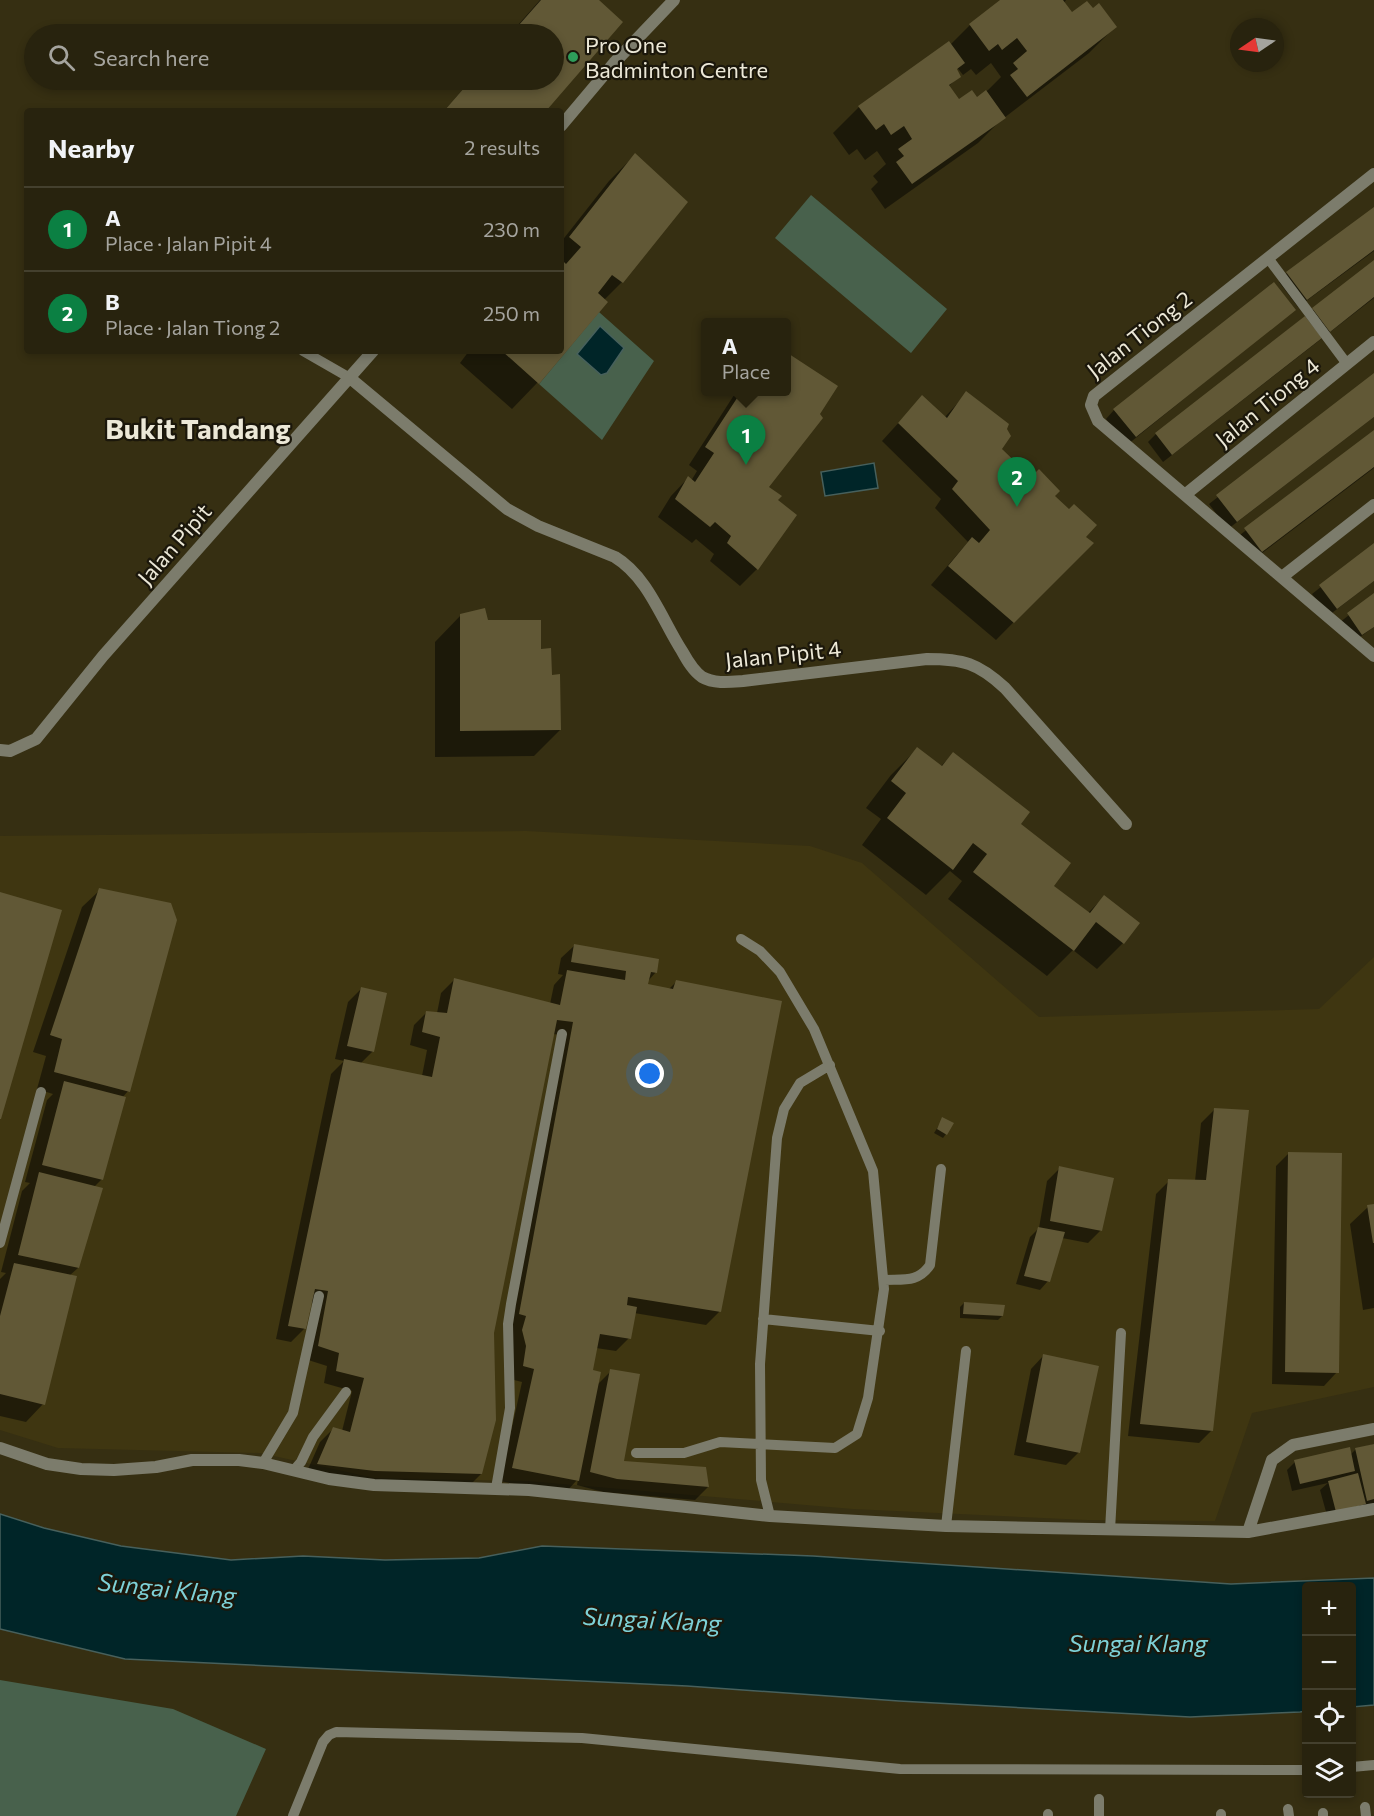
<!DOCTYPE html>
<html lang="en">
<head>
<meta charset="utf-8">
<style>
  body { margin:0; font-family:Commissioner,sans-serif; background:#302b17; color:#f1f3f6 }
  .controls { position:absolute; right:18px; bottom:18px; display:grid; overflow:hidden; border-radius:6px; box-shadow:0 3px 9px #0003 }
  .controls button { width:54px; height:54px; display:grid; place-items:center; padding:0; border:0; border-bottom:2px solid #44402e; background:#28230e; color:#f1f3f6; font:30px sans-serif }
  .compass { position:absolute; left:1230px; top:18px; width:54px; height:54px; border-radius:50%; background:#28230e; box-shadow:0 3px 9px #0003; rotate:257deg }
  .you { position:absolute; left:650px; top:1074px; width:21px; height:21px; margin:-15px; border:4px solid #fff; border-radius:50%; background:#1a73e8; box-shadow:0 0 0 9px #1a73e833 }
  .badge { display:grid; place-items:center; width:39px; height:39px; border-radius:50%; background:#0b8043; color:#fff; font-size:20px; font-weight:700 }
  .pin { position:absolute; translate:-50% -50px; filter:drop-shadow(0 2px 3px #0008) }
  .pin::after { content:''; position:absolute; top:32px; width:21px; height:18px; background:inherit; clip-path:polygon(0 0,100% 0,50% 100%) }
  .popup { position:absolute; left:701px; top:318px; width:90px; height:78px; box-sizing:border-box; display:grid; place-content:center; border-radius:6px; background:#28230e; filter:drop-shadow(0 2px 4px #0005); font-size:20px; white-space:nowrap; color:#a5a49e }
  .popup b { font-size:22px; color:#f1f3f6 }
  .popup::after { content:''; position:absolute; left:50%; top:100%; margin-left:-12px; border:12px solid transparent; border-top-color:#28230e }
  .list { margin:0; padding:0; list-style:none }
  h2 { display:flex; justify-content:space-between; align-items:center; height:78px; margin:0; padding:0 24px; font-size:26px }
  h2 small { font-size:20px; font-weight:400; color:#a5a49e }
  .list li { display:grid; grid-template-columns:39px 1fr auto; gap:18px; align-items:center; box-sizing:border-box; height:84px; padding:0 24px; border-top:2px solid #44402e }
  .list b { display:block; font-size:22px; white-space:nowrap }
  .list p { margin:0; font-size:20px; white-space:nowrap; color:#a5a49e }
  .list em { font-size:20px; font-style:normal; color:#a5a49e }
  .icon { flex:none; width:33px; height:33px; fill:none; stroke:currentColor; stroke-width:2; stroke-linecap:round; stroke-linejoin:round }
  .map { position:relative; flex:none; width:1374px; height:1816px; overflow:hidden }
  .search { position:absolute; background:#28230e; box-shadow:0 3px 9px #0003; left:24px; top:24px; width:540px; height:66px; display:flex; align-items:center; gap:15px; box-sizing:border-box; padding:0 21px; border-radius:33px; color:#a5a49e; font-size:22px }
  .panel { position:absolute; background:#28230e; box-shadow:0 3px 9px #0003; left:24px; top:108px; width:540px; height:246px; border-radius:6px }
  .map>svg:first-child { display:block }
  .built { fill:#3f3611 }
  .green { fill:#48614c }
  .water { fill:#002528; stroke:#47605c; stroke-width:1.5 }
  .shadow { fill:#0007; fill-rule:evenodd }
  .building { fill:#615836 }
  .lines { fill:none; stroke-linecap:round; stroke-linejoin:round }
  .lane { stroke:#7c7c6c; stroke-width:10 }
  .street { stroke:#7c7c6c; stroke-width:12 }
  .leisure-dot { fill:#2e9e5b; stroke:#1b170b; stroke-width:2 }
  .labels { text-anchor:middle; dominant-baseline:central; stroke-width:4.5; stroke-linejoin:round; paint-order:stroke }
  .poi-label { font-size:22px; fill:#ece8d7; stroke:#1b170b; text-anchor:start }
  .street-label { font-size:22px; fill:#ece8d7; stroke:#1b170b }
  .water-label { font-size:24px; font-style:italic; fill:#7dd1d7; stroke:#1b170b }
  .district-label { font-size:28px; font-weight:bold; fill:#ece8d7; stroke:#1b170b }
</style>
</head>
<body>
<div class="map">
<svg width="1374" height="1816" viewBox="0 0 1374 1816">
  <rect width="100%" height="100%" fill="#362f12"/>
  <path class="built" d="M526 831 810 846 862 863 1039 1017 1319 1009 1374 957V1387L1252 1413 1215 1521 1087 1520 853 1509 528 1481 375 1478 260 1453 58 1448 0 1430V836Z"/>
  <path class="green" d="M811 195 947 309 911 353 775 238Z
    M599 312 654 361 602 440 539 384Z
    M0 1680 173 1709 266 1749 236 1816H0Z"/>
  <path class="water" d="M600 326 624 348 607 373 601 375 577 354Z
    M874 463 878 488 825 496 821 472Z
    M0 1514 44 1528 121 1546 231 1560 303 1556 385 1560 479 1558 542 1546 813 1556 1231 1584 1374 1578V1705L1352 1707V1586H1306V1711L1300 1712 1190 1717 899 1701 687 1686 125 1659 0 1629Z"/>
  <path class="shadow" d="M540 0H596L544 111H444L471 80H554V34H510Z
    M1002 0H1066L1064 3 1072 14 1115 27 1089 53 1000 121 978 143 885 209 871 189 878 182 873 176 886 164 877 151 865 160 857 149 849 155 833 133 859 107 950 45 970 25ZM991 63 1001 77 988 90 976 99 959 101 948 87 959 76 956 66 963 75 971 69 976 75Z
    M635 155 622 282 604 300 605 302 537 383 512 409 460 363 469 351H561V242L609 181Z
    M1374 209V251L1298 307 1279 282 1287 273Z
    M1374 262V298L1163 462 1148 442 1156 434Z
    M1294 310 1127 445 1106 419 1114 410Z
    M1374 375V417L1228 529 1209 504Z
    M836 387 766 487 776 500 757 569 740 586 710 561 714 554 696 539 692 543 658 517 671 496 688 478 691 481 697 471 689 465 736 392H786Z
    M967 393 1000 449 1031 479 1052 496 1084 537 1092 543 996 640 931 585 968 542 935 508 941 499 882 441 922 397 944 418Z
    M1374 432V468L1253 560 1236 538Z
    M1374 545V581L1328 616 1312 594Z
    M1374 595V627L1353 642 1339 623Z
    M461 615 486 622 540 650 550 676 560 730 534 756 435 757V642Z
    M917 749 940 767 953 754 1019 825 1052 886 1088 913 1104 897 1123 943 1097 969 1073 950 1047 976 948 899 962 881 950 871 926 895 862 845 881 819 866 808 891 775Z
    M100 890 128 1091 122 1098 102 1179 94 1187 78 1268 69 1276 43 1404 26 1422 0 1416V1279L6 1273 1 1272 22 1191 30 1183 25 1182 47 1100 53 1094 37 1089 46 1056 33 1052 82 907Z
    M575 945 656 972 648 981 646 985 668 990 677 981 719 1312 706 1325 634 1313 629 1338 616 1351 596 1348 591 1371 597 1385 611 1371 622 1462 705 1468 708 1487 695 1500 603 1492 577 1485 578 1479 564 1494 500 1481 522 1382 510 1379V1344L513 1329 507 1327 561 1035 553 1034 492 1333 481 1474 468 1487 305 1476 320 1442 333 1429 342 1431 352 1391 324 1383 327 1366 305 1359 316 1304 310 1303 304 1329 291 1342 276 1339 331 1074 344 1061 335 1059 348 1002 361 989 373 1051 360 1064 422 1076 427 1050 410 1045 414 1025 427 1012 437 1013 441 993 454 980 550 1004 554 985 563 975 558 974 561 958Z
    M1214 1110 1212 1430 1199 1443 1128 1436 1156 1194 1169 1181H1195L1201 1123Z
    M943 1119 946 1134 943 1138 934 1133Z
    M1289 1153 1337 1372 1324 1386 1272 1384 1276 1166Z
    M1060 1168 1101 1230 1088 1243 1062 1238 1048 1281 1040 1290 1016 1284 1030 1237 1039 1228 1047 1181Z
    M1374 1206V1308L1363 1310 1350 1224 1368 1207Z
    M964 1303 1002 1316 998 1320 960 1318V1307Z
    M1044 1355 1079 1452 1066 1465 1014 1455 1031 1369Z
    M1374 1444V1505L1328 1519 1320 1490 1328 1483 1292 1491 1287 1470 1295 1462 1350 1455 1356 1449Z"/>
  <path class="building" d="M541 0H599L623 22 546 111H444L471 80H554V34H511Z
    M1000 0H1063L1072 12 1087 1 1093 8 1099 3 1117 27 1027 97 1010 75 1018 69 1013 63 1027 51 1017 38 1002 50 998 44 989 51 969 24Z
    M949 41 965 63 957 69 961 77 949 85 959 99 972 90 977 97 986 90 1006 118 912 184 896 162 904 156 898 149 912 139 904 126 891 135 884 124 876 130 858 106Z
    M635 153 688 202 623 283 612 275 598 293 608 302 539 384 502 351H561V259L566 264 581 247 569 237Z
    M1374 207V250L1307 300 1286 272Z
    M1374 260V297L1330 332 1312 308Z
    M1274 282 1296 310 1136 437 1113 409Z
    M1305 316 1322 338 1172 455 1155 433Z
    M786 352 838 386 820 414 823 418 769 487 782 496 778 500 797 515 758 570 727 543 731 536 715 522 710 527 675 499 688 476 695 482 714 453 705 447 741 392H786Z
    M1374 373V417L1237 522 1216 495Z
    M966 391 1009 424 1007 429 1011 436 1002 449 1031 477 1039 469 1060 491 1055 496 1069 509 1074 504 1097 525 1086 537 1094 543 1014 623 948 566 972 537 979 543 990 530 952 489 958 481 898 423 922 395 947 418Z
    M1374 430V467L1262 552 1244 528Z
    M1374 543V581L1337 609 1319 585Z
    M1374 593V627L1362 635 1347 613Z
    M485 608 488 620H541V649L551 648 552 675 560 674 561 730 460 731V614Z
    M917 747 942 766 953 752 1030 812 1021 824 1071 863 1054 886 1090 913 1104 895 1140 923 1124 944 1096 922 1074 951 973 872 987 854 973 843 953 870 887 818 906 793 891 781Z
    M99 888 171 903 177 920 130 1092 54 1072 62 1039 50 1035Z
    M0 892 62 910 1 1119H0Z
    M574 944 659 959 657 973 651 972 648 984 673 989 676 980 782 1001 721 1312 628 1297 627 1305 637 1307 631 1339 600 1334 593 1370 601 1372 579 1481 512 1468 534 1369 523 1366 526 1346 522 1330 526 1316 519 1314 573 1022 557 1020 494 1333 496 1420 482 1474 375 1471 317 1464 333 1427 350 1432 364 1378 336 1371 339 1353 318 1346 328 1291 315 1289 306 1329 288 1326 344 1059 432 1077 440 1037 422 1032 426 1011 447 1013 454 978 560 1005 567 970 625 980 626 971 571 962Z
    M361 987 387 993 374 1052 347 1046Z
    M64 1081 126 1097 103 1180 42 1165Z
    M1214 1108 1249 1110 1213 1431 1140 1424 1168 1179 1206 1180Z
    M942 1117 954 1123 947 1135 937 1129Z
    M1288 1152 1342 1153 1339 1373 1285 1372Z
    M1059 1166 1114 1178 1102 1231 1050 1221Z
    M39 1172 103 1188 79 1268 18 1255Z
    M1374 1204V1243H1373L1367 1205Z
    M1038 1227 1065 1232 1050 1282 1024 1276Z
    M14 1263 77 1276 45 1405 0 1394V1316Z
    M964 1302 1005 1305 1003 1316 963 1314Z
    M1043 1354 1099 1366 1080 1453 1026 1442Z
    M610 1369 640 1374 624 1461 706 1467 709 1487 617 1479 590 1472Z
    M1374 1444V1499L1367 1501 1355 1448Z
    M1350 1447 1355 1471 1300 1484 1294 1460Z
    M1358 1473 1366 1504 1336 1512 1328 1481Z"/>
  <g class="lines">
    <path class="lane" d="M1268 258 1347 364
      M303 351 350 378
      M0 1243 41 1092
      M884 1280C903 1279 918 1283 930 1265L941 1169
      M763 1319 880 1331
      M636 1453H684L720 1442 835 1448 857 1434 868 1398 884 1289 873 1171 814 1029 780 972 760 951 741 939
      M263 1463 293 1413 319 1296
      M294 1470 301 1462 313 1437 346 1392
      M496 1488 510 1408 508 1324 511 1304 562 1034
      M770 1516 761 1480 760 1364 777 1138 784 1109 800 1083 830 1065
      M946 1526 966 1351
      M1110 1530 1121 1333
      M1352 1767 1374 1765
      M1099 1799V1816
      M1365 1807 1366 1816
      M1288 1809 1289 1816
      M1323 1813V1816
      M293 1816 323 1742 329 1735 336 1732 582 1738 900 1769 1306 1770
      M1048 1816V1814
      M1221 1816V1814"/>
    <path class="street" d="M561 126 614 63 674 0
      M1374 174 1094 396 1091 405 1098 421 1374 656
      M350 378 507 509 538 526 615 557C648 577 662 620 682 651 687 660 693 671 702 677 714 684 730 682 743 681L927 659C963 659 978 663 1005 688L1126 824
      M1186 494 1374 342
      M1282 577 1374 505
      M0 750 10 751 36 739 103 656 373 351
      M0 1448 47 1464 81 1469 114 1470 156 1467 192 1460H239L263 1463 329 1479 374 1485 529 1490 770 1516 946 1526 1248 1532 1374 1509
      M1248 1532 1272 1460 1293 1445 1374 1429"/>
  </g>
  <circle class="leisure-dot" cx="573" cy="57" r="6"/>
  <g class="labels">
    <g class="poi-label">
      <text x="585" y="44">Pro One<tspan x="585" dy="25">Badminton Centre</tspan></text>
    </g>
    <g class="street-label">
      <text transform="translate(1139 334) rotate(-38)">Jalan Tiong 2</text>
      <text transform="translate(1267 402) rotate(-39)">Jalan Tiong 4</text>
      <text transform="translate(174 544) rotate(-49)">Jalan Pipit</text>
      <text transform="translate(783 654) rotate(-6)">Jalan Pipit 4</text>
    </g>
    <g class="water-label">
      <text transform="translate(167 1588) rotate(6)">Sungai Klang</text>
      <text transform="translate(652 1619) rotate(3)">Sungai Klang</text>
      <text x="1138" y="1642">Sungai Klang</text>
    </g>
    <g class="district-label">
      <text x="198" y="428">Bukit Tandang</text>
    </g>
  </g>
</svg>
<div class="controls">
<button>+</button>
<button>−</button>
<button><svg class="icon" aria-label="locate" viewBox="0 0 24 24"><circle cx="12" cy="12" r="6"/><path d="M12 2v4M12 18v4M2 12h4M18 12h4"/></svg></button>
<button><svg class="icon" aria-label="layers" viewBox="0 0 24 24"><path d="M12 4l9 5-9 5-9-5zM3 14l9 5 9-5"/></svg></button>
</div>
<svg class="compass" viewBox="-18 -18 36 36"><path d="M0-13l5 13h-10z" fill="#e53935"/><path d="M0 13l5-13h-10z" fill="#a5a49e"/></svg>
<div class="you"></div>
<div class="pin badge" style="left:746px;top:465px">1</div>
<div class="popup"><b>A</b>Place</div>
<div class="pin badge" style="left:1017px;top:507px">2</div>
<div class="search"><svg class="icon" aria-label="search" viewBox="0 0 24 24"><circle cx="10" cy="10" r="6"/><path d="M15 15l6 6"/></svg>Search here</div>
<section class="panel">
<h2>Nearby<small>2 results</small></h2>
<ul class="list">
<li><span class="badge">1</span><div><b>A</b><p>Place · Jalan Pipit 4</p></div><em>230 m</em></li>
<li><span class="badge">2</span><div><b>B</b><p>Place · Jalan Tiong 2</p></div><em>250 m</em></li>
</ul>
</section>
</div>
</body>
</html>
